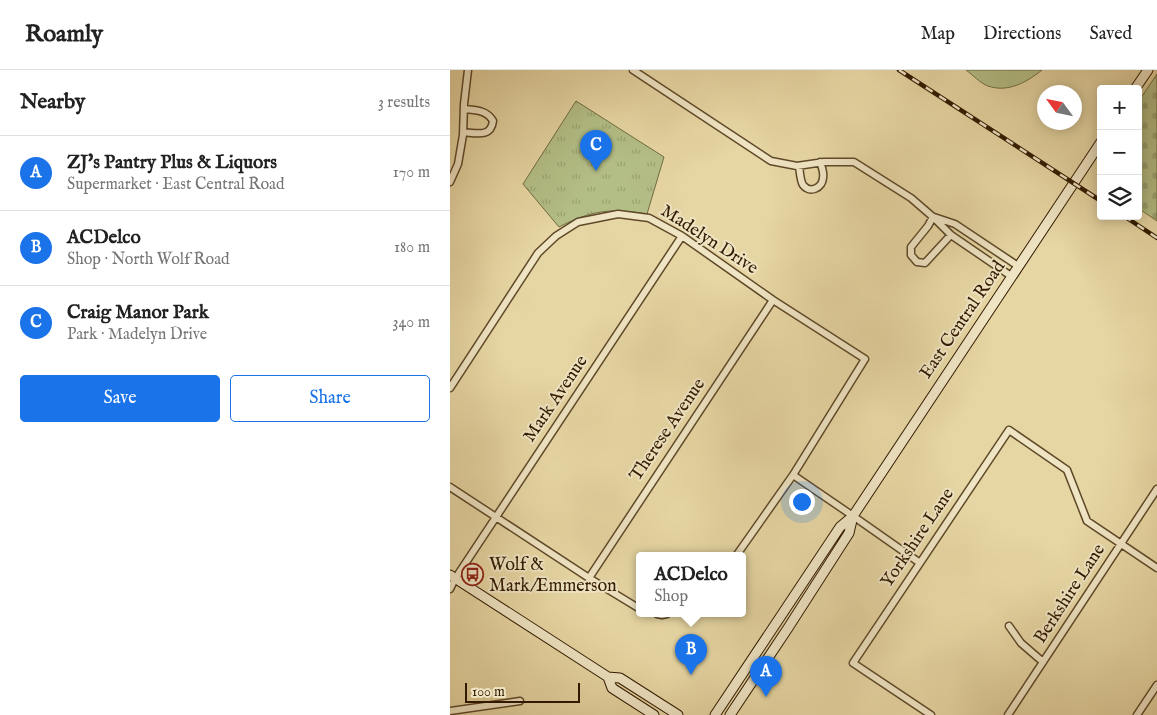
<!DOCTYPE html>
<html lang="en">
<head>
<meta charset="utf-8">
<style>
  body { margin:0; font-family:"IM FELL English",serif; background:#f2f2f2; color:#222 }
  .controls { position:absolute; right:15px; top:15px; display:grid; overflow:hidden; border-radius:5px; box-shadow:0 2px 12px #0003 }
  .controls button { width:45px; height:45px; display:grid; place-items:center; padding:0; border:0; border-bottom:1px solid #e0e0e0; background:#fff; color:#222; font:25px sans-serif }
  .compass { position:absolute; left:587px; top:15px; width:45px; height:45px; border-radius:50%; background:#fff; box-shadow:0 2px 12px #0003; rotate:303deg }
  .scale { position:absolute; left:15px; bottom:12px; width:115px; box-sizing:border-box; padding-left:5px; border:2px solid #321a00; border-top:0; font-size:14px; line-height:18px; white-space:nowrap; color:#321a00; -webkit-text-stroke:4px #efe4c3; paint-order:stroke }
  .you { position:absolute; left:351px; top:431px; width:18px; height:18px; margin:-12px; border:4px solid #fff; border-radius:50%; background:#1a73e8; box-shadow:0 0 0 8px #1a73e833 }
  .badge { display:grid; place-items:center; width:32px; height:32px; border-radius:50%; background:#1a73e8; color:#fff; font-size:16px; font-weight:700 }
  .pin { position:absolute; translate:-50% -41px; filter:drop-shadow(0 1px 2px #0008) }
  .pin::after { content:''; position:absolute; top:26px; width:18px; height:15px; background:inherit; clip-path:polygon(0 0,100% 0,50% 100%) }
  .popup { position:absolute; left:186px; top:482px; width:110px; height:65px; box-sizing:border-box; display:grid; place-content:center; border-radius:5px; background:#fff; filter:drop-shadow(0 1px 4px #0005); font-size:16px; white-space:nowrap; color:#767676 }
  .popup b { font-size:19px; color:#222 }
  .popup::after { content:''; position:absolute; left:50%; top:100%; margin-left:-10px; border:10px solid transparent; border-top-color:#fff }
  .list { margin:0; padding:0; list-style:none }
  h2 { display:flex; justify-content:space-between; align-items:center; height:65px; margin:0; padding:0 20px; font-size:21px }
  h2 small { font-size:16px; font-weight:400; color:#767676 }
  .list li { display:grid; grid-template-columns:32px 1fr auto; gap:15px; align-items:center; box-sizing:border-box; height:75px; padding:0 20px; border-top:1px solid #e0e0e0 }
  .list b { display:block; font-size:19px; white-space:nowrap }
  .list p { margin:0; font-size:16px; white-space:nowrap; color:#767676 }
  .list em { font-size:16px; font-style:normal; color:#767676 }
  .actions { display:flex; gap:10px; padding:15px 20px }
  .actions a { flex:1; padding:11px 0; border:1px solid #1a73e8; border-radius:5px; text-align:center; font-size:18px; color:#1a73e8 }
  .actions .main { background:#1a73e8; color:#fff }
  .icon { flex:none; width:28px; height:28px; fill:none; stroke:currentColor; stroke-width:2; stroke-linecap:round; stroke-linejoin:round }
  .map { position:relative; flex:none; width:707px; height:645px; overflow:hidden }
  header { display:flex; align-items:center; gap:30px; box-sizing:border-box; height:70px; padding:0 25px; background:#fff; border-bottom:1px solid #e0e0e0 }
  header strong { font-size:24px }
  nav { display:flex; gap:28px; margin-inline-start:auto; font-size:18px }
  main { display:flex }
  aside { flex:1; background:#fff }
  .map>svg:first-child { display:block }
  .cemetery { fill:url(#cemetery-stones); stroke:#726c43 }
  .park { fill:url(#park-tufts); stroke:#726c43 }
  .pitch { fill:#b3be86; stroke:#726c43 }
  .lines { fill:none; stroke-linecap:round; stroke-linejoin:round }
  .street-casing { stroke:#5f4929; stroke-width:9 }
  .secondary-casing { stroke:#321a00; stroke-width:11 }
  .street { stroke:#efe4c3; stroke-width:6 }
  .secondary { stroke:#efe4c3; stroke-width:9 }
  .rail-casing { stroke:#321a00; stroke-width:4.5 }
  .rail { stroke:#efe4c3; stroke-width:2.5; stroke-dasharray:8; stroke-linecap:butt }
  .labels { text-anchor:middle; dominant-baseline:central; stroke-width:4; stroke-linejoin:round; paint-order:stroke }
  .street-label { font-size:18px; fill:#321a00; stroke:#efe4c3 }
  .poi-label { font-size:18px; fill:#321a00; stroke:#efe4c3; text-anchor:start }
</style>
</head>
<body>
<header>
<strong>Roamly</strong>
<nav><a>Map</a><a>Directions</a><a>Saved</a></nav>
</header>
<main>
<aside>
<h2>Nearby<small>3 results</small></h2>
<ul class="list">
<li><span class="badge">A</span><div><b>ZJ's Pantry Plus &amp; Liquors</b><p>Supermarket · East Central Road</p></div><em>170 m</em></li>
<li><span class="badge">B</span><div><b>ACDelco</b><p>Shop · North Wolf Road</p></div><em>180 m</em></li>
<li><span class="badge">C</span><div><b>Craig Manor Park</b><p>Park · Madelyn Drive</p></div><em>340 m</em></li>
</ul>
<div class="actions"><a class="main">Save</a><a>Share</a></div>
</aside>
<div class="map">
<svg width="707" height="645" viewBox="0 0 707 645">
  <defs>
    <pattern id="cemetery-stones" width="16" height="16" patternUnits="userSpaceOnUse" patternTransform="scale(1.25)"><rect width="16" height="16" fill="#b3be86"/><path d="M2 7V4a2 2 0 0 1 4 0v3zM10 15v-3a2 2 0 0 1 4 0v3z" fill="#9aa372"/></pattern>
    <pattern id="park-tufts" width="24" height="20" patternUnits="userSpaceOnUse" patternTransform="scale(1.25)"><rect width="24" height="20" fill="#b3be86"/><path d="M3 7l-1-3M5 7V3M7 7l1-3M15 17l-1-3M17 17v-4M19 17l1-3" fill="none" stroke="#9aa372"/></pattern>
  </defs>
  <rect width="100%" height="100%" fill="#e6d6a3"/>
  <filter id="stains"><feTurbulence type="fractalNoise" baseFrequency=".004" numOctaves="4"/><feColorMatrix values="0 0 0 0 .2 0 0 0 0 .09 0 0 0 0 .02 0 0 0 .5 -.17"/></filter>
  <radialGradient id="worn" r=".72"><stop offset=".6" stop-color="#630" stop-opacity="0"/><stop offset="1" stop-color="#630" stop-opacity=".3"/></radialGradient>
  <path class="cemetery" d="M707 4V151L688 138V32Z"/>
  <path class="park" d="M126 31 214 87 197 144C161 138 142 140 109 157L73 114Z"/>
  <path class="pitch" d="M516 0H592C577 12 558 23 538 16 530 13 523 5 516 0Z"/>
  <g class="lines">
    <defs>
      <path id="street" d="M183 0 321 91 347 96 374 92H404L461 128 483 147 501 165 561 206
        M13 62C26 63 41 68 43 51 37 40 25 40 14 39
        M349 96C350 102 350 110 353 115 360 124 372 118 373 108 374 103 372 97 370 92
        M0 112 8 94 13 65 14 34 18 0
        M483 147 478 156 461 177V185L467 192 475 193 498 168 501 165
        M484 147 505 154 568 196
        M0 318 88 183 106 166 128 152 168 144 199 148 232 166 323 230 415 289 343 405 286 486
        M343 405 403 446 470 493
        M0 417 139 508 190 539
        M139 508 323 230
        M0 519 5 509 232 166
        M207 544 212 545 217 544
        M559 556 571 573 593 592
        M0 641 70 631
        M481 645 403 593 559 360 617 400 637 451 707 498
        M558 645 707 419
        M687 645 707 615"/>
      <path id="secondary" d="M685 19 698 0
        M0 505 158 607 170 608 228 645
        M158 607 162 618 204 645
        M265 645 390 457 403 446 651 72
        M280 645 338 558 399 463 403 446"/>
    </defs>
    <use href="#street" class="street-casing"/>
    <use href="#secondary" class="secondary-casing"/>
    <use href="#street" class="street"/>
    <use href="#secondary" class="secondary"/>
    <defs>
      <path id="rail" d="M449 0 651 131
        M674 146 707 168"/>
    </defs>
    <use href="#rail" class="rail-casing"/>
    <use href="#rail" class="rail"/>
  </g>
  <defs>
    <symbol id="bus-ring" viewBox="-11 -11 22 22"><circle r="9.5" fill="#efe4c3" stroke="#8f2418" stroke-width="1.5"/><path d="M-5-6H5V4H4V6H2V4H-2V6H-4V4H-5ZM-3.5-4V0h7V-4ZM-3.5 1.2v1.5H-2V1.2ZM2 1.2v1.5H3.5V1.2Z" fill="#8f2418"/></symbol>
  </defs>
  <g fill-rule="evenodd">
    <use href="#bus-ring" x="10" y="492" width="25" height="25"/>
  </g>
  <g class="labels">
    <g class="street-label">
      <text transform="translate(259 170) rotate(33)">Madelyn Drive</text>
      <text transform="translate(513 250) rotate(-56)">East Central Road</text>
      <text transform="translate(106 329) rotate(-56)">Mark Avenue</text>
      <text transform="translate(218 360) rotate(-56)">Therese Avenue</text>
      <text transform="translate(468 468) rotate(-56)">Yorkshire Lane</text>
      <text transform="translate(620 524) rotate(-57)">Berkshire Lane</text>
    </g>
    <g class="poi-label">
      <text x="39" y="495">Wolf &amp;<tspan x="39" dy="21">Mark/Emmerson</tspan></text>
    </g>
  </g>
  <rect width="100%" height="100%" filter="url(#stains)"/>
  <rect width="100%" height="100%" fill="url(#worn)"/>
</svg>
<div class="controls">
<button>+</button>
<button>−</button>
<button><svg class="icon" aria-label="layers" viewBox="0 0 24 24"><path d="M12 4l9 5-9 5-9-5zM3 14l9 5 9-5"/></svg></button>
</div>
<svg class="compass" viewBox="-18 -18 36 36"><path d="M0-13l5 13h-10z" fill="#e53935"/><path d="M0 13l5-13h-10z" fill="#767676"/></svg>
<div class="scale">100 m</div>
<div class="you"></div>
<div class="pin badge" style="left:316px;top:627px">A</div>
<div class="pin badge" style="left:241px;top:605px">B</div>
<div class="popup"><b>ACDelco</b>Shop</div>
<div class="pin badge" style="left:146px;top:101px">C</div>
</div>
</main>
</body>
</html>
